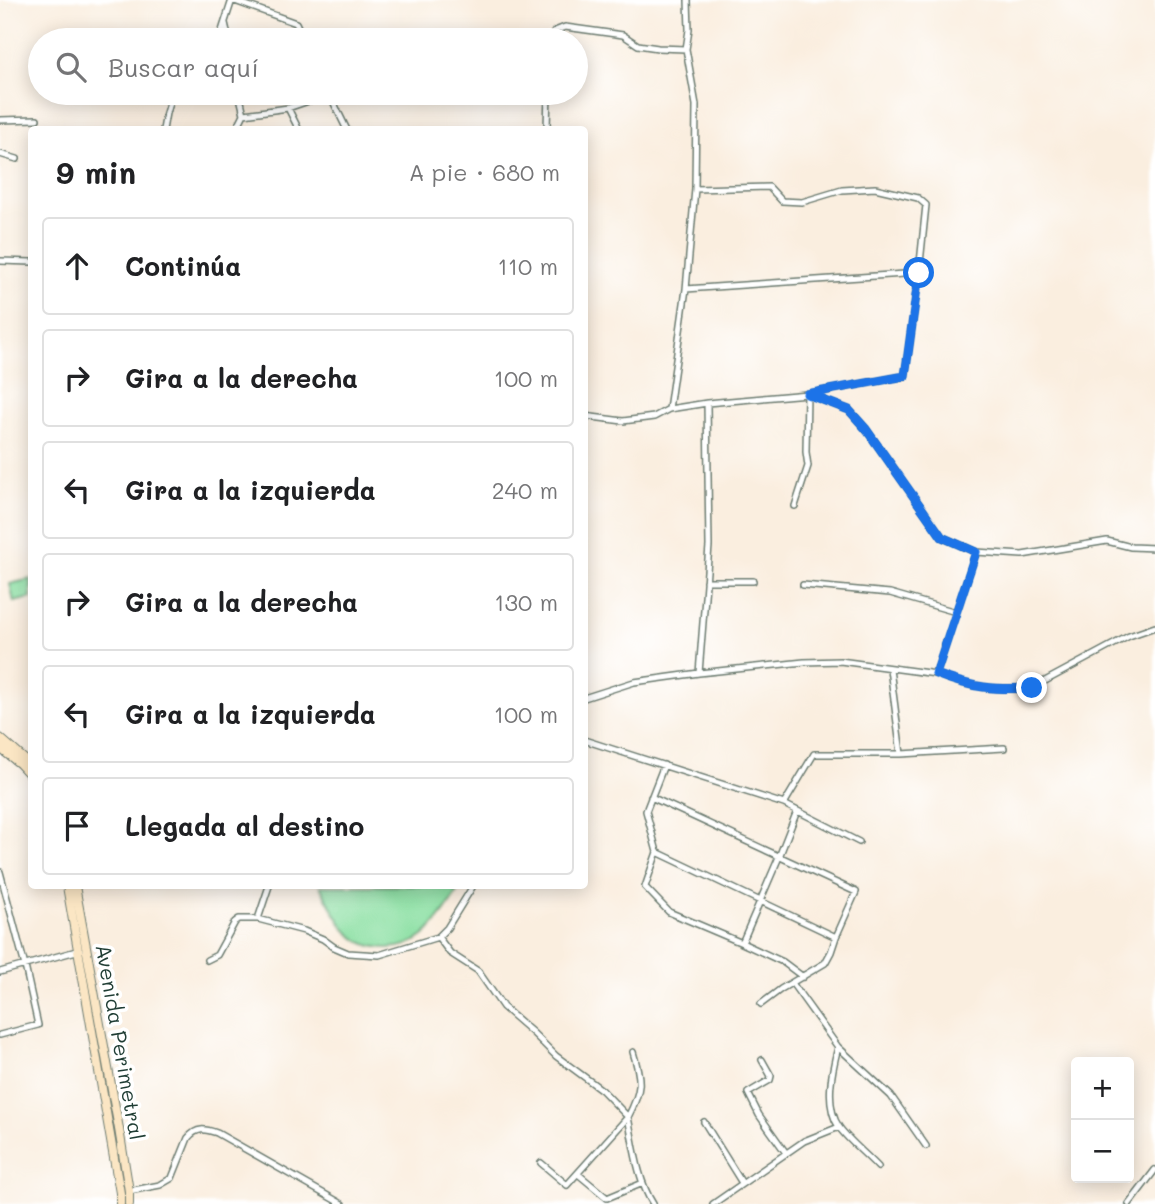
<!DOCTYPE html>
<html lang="es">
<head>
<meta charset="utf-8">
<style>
  body { margin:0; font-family:Mali,sans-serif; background:#f2f2f2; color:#202124 }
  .controls { position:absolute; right:21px; bottom:21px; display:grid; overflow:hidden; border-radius:7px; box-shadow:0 4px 18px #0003 }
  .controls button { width:63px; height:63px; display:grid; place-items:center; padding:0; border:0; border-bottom:2px solid #e0e0e0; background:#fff; color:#202124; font:35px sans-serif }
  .stop { position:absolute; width:21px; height:21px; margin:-16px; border:5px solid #1a73e8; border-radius:50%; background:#fff }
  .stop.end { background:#1a73e8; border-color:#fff; box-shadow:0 2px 7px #0008 }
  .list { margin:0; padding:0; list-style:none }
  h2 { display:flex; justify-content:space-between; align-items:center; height:91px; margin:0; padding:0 28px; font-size:30px }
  h2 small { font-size:23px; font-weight:400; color:#757577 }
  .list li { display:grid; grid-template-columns:46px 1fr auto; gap:21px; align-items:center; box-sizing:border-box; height:98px; margin:0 14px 14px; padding:0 14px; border:2px solid #e0e0e0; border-radius:7px }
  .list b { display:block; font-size:26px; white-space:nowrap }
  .list em { font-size:23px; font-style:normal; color:#757577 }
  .icon { flex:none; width:38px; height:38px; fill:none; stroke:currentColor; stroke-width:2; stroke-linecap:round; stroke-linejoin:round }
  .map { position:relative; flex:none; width:1155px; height:1204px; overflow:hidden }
  .search { position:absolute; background:#fff; box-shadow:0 4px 18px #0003; left:28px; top:28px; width:560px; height:77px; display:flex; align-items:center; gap:18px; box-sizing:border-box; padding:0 24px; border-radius:38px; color:#757577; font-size:26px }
  .panel { position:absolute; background:#fff; box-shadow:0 4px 18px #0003; left:28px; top:126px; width:560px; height:763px; border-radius:7px }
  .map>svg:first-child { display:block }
  .green { fill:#89dfa1; stroke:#548e6a; stroke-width:2 }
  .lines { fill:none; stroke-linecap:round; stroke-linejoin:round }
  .minor-casing { stroke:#6c7b70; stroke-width:8 }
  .secondary-casing { stroke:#6c7b70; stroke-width:10 }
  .minor { stroke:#fff; stroke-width:5 }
  .secondary { stroke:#fbe6c4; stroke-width:8 }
  .route { stroke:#1a73e8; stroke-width:9 }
  .labels { text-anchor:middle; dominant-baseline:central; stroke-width:7; stroke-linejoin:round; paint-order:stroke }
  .street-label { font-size:21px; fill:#1f3d34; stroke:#fff }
</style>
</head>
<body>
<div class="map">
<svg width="1155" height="1204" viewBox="0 0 1155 1204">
  <rect width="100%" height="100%" fill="#fff"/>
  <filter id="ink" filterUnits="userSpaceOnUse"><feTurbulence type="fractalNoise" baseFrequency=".0143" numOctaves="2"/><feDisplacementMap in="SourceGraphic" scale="14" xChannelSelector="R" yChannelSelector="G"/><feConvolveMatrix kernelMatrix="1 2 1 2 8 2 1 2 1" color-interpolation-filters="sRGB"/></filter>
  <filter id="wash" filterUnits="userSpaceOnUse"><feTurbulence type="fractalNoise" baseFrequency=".00686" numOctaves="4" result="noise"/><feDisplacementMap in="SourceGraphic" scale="28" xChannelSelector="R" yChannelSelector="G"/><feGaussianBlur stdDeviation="1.57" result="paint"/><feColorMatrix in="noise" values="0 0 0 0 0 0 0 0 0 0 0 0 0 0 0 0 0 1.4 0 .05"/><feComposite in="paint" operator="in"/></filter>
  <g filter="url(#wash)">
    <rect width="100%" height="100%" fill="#faeedf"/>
    <path class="green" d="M31 579V598L14 602 10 584Z
      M320 886H451L457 893C447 907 437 925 423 936 402 953 367 952 348 932 338 922 327 899 320 886Z"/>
  </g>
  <g filter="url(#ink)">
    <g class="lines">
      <defs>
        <path id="minor" d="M232 0 296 23 304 40
          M225 23 229 40
          M219 40 232 0
          M550 40 555 31 565 27 623 35 638 45 658 48 686 49
          M329 93 347 130
          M288 108 299 130
          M244 114 288 108 329 94
          M0 120 37 119
          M547 128 548 93
          M163 130 166 113 172 93
          M236 130 244 114 239 93
          M0 154 17 159
          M695 189 769 187 782 201 802 202 842 190 875 188 918 198 926 205 919 273
          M0 261 32 262
          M669 409 707 403 807 394 905 376 919 273 686 289
          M584 416 623 421 654 417 669 409 686 289 695 189 696 105 686 49 689 30 688 0
          M976 552 1022 555 1107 541 1131 547 1155 548
          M706 581H753
          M803 585 890 593 956 612
          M890 669 901 754 1004 748
          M699 673 709 546 707 403
          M936 674C970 688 997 690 1032 688L1129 636 1155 627
          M584 698 634 682 699 673 804 662 840 661 936 674 976 552 942 537 866 429 849 410 807 394 806 452 808 466 795 506
          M584 740 784 804 814 754H901
          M651 797 856 892 836 937 657 852 646 811 664 765
          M784 804 859 842
          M657 852 645 887 669 912 742 943 783 962 803 977
          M0 872 25 966 38 1025 0 1035
          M269 886 258 919 304 931 323 939 334 947 348 953 379 955 438 937 447 928 473 886
          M438 937 450 953 478 971 503 1007 533 1033 556 1056 602 1090 628 1117 567 1185 541 1163
          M742 943 779 857 797 811
          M207 960 217 955 235 922 239 919H258
          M0 972 80 950
          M792 983 838 1047 891 1096 926 1146
          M761 1004 781 989 825 963 831 952 836 937
          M838 1047C832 1070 824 1105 839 1127 848 1140 867 1155 878 1167
          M633 1052C642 1081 642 1090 628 1117 634 1146 637 1179 653 1204
          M762 1060 771 1076 770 1080 748 1093 759 1115 786 1153
          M704 1122 742 1183
          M578 1174 607 1198 643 1183
          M129 1191 160 1185 172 1178 188 1138C197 1127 205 1129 217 1133L342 1204
          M713 1204 804 1141 839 1127
          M1129 1204 1155 1170"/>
        <path id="secondary" d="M0 738 32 766
          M0 748 20 764 32 777
          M67 886 120 1193V1204
          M75 886 119 1129 129 1191V1204"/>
      </defs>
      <use href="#minor" class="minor-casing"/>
      <use href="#secondary" class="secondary-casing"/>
      <use href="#minor" class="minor"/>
      <use href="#secondary" class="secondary"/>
    </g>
  </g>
  <g class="lines" filter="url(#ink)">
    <path class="route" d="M919 273 905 376 807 394 849 410 866 429 942 537 976 552 936 674C971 688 996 690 1032 688"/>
  </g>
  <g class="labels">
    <g class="street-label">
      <text transform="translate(121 1042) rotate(80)">Avenida Perimetral</text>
    </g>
  </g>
</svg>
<div class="controls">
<button>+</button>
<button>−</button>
</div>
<div class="stop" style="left:919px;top:273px"></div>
<div class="stop end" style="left:1032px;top:688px"></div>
<div class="search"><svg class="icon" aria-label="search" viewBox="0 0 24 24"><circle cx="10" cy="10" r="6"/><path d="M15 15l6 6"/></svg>Buscar aquí</div>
<section class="panel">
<h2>9 min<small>A pie · 680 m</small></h2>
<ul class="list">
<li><svg class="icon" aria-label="ahead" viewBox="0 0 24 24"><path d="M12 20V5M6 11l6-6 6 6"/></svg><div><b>Continúa</b></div><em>110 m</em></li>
<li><svg class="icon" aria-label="right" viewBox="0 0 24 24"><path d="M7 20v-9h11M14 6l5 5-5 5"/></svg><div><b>Gira a la derecha</b></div><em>100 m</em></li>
<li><svg class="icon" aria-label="left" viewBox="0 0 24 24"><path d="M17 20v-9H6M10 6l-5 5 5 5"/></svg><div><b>Gira a la izquierda</b></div><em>240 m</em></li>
<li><svg class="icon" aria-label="right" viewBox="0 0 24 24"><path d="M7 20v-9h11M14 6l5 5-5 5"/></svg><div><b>Gira a la derecha</b></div><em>130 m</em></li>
<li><svg class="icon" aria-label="left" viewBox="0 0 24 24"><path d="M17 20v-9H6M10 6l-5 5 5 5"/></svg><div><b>Gira a la izquierda</b></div><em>100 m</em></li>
<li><svg class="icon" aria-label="arrive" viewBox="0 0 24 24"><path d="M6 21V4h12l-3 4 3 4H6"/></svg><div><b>Llegada al destino</b></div></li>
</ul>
</section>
</div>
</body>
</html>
